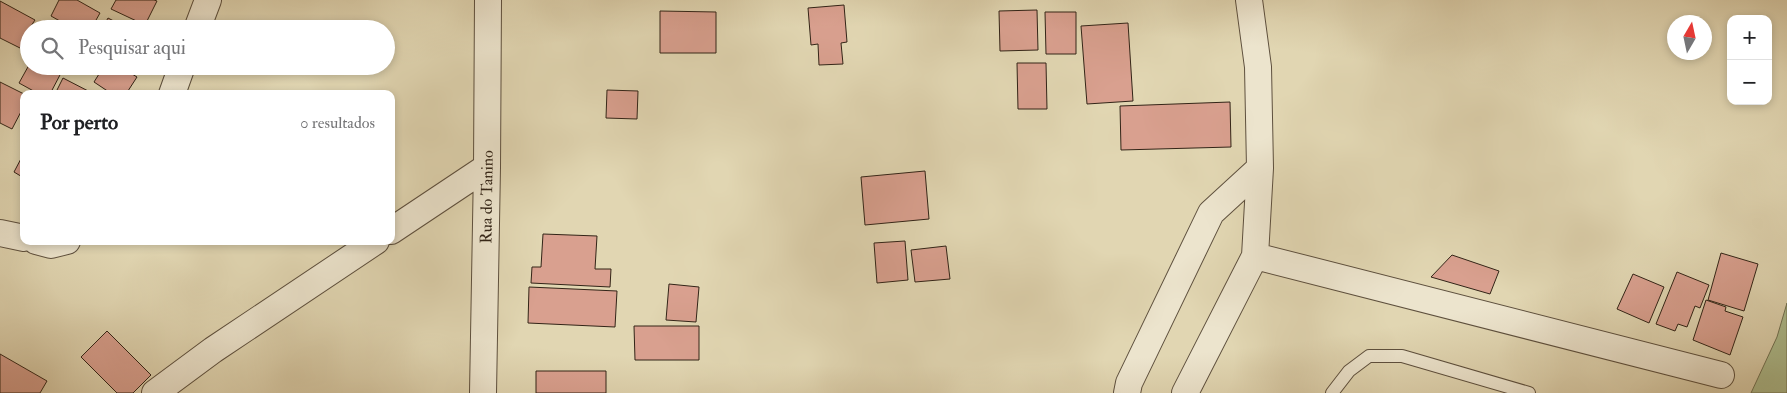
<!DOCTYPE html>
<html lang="pt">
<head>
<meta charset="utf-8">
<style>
  body { margin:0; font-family:"IM FELL Double Pica",serif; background:#f6f6f6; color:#202124 }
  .controls { position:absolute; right:15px; top:15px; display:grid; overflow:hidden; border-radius:10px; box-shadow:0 2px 8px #0003 }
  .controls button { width:45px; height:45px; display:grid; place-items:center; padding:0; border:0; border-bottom:1px solid #e0e0e0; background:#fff; color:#202124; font:25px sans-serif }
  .compass { position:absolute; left:1667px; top:15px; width:45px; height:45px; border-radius:50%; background:#fff; box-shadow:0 2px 8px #0003; rotate:9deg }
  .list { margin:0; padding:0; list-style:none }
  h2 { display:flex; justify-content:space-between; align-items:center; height:65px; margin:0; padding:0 20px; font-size:21px }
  h2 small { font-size:16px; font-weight:400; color:#757577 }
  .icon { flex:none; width:28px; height:28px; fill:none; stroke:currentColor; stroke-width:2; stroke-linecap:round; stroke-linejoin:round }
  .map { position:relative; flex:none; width:1787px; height:393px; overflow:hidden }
  .search { position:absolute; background:#fff; box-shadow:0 2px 8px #0003; left:20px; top:20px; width:375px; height:55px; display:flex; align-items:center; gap:12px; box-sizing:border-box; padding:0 18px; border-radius:28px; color:#757577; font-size:19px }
  .panel { position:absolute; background:#fff; box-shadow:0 2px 8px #0003; left:20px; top:90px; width:375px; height:155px; border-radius:10px }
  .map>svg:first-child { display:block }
  .green { fill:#aebf90; stroke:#707254 }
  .building { fill:#d9a08f; stroke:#322417 }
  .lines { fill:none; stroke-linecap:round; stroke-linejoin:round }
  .lane-casing { stroke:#5e503e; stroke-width:14 }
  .street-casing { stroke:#5e503e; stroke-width:28 }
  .lane { stroke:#ece4cd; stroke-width:12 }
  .street { stroke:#ece4cd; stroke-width:26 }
  .labels { text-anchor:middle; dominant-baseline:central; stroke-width:5; stroke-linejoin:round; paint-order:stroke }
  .street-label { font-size:16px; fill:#322417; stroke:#ece4cd }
</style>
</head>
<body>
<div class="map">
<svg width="1787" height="393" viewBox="0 0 1787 393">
  <rect width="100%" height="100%" fill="#e1d6b2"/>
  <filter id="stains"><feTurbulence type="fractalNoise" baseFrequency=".004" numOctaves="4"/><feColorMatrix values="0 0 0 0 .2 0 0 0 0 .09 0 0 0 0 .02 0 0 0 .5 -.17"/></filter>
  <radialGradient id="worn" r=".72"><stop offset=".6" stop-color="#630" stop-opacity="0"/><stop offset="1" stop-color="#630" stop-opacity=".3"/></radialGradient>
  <path class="green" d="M1787 303V393H1751L1777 337Z"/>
  <path class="building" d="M59 0H77L100 13 91 29H74L51 16Z
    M116 0H154L157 1 145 25 111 9Z
    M0 1 35 20 29 29 20 48 0 38Z
    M844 5 847 42 841 43 843 64 819 65 818 44 811 45 808 8Z
    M1037 10 1038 50 1000 51 999 11Z
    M660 11 716 12V53H660Z
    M1045 12H1076V54H1046Z
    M108 18 129 29H102Z
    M44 21 60 29H40Z
    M1128 23 1133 101 1087 104 1081 26Z
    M1017 63H1046L1047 109H1018Z
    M29 65 48 66 61 73 50 94H39L19 83Z
    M60 66H78L75 73Z
    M104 66H119L137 77 126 94H112L94 82Z
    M63 78 94 94H55Z
    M0 82 24 94V106L12 129 0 123Z
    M607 90 638 91 637 119 606 118Z
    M1230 102 1231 147 1121 150 1120 106Z
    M24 153V178L14 172Z
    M925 171 929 219 865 225 861 177Z
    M543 234 597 236 595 269H611L610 287 531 283 532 267H541Z
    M905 241 908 280 877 283 874 243Z
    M946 246 950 279 915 282 911 250Z
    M1721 253 1758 264 1744 311 1708 300Z
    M1452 255 1499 271 1490 294 1431 277Z
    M1677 272 1709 285 1700 308 1695 306 1687 327 1678 324 1675 331 1656 324Z
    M1633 274 1664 287 1649 323 1617 309Z
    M669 284 699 287 696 322 666 320Z
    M529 287 617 291 615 327 528 323Z
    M1706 300 1726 307 1725 311 1743 317 1730 355 1693 340Z
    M634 326H699V360H635Z
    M107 331 151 375 133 393H117L81 357Z
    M0 354 47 381 40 393H0Z
    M536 371H606V393H536Z"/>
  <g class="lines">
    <defs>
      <path id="lane" d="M1332 393 1349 371 1369 356H1402L1529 393"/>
      <path id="street" d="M197 29 208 0
        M172 94 182 66
        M391 231 487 167
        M0 233 24 238
        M36 241 51 245 67 241
        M1255 256 1721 375
        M155 393 213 350 376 241
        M483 393 487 167 488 0
        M1127 393 1129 383 1211 213 1260 168
        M1185 393 1255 256 1260 168 1258 67 1249 0"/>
    </defs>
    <use href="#lane" class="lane-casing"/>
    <use href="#street" class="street-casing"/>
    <use href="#lane" class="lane"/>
    <use href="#street" class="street"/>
  </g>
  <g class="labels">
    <g class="street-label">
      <text transform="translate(487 197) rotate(-89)">Rua do Tanino</text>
    </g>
  </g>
  <rect width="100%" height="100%" filter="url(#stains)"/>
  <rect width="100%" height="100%" fill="url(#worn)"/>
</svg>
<div class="controls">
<button>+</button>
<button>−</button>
</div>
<svg class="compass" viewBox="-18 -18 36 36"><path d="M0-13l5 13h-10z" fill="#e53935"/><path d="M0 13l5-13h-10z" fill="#757577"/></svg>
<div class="search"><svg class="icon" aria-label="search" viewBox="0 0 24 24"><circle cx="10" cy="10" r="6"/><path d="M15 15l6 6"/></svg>Pesquisar aqui</div>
<section class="panel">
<h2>Por perto<small>0 resultados</small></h2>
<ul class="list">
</ul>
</section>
</div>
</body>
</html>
